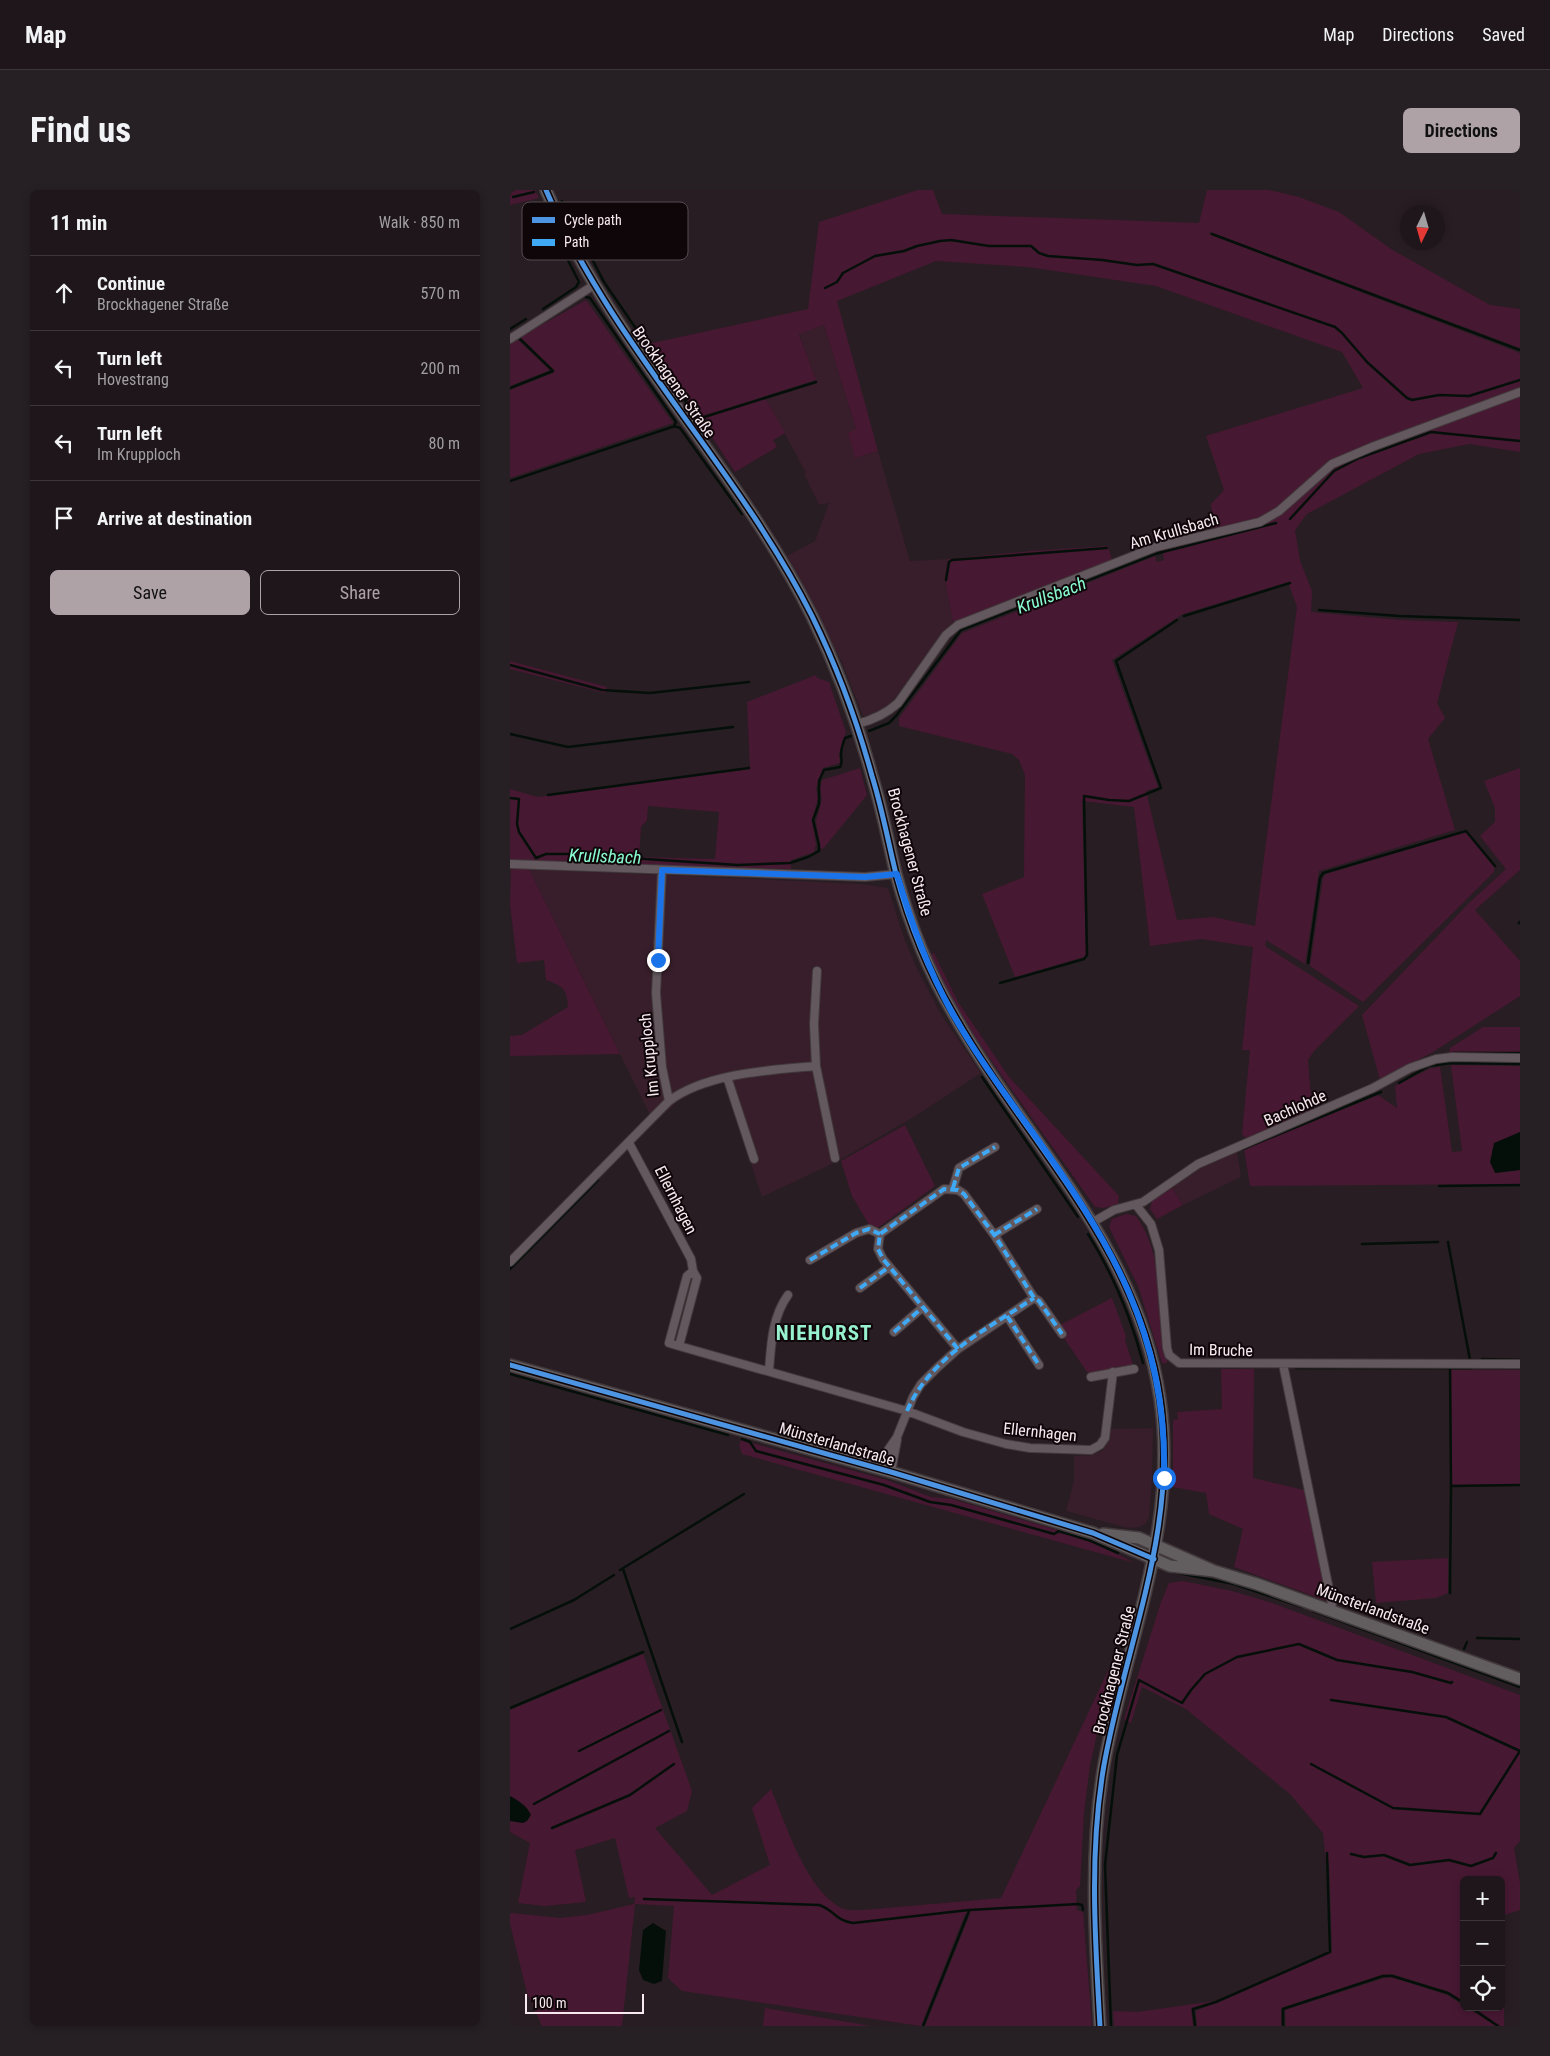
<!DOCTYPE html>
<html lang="en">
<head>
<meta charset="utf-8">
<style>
  body { margin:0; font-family:"Roboto Condensed",sans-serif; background:#261f23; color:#f1f3f6 }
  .controls { position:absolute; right:15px; bottom:15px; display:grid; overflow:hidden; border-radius:8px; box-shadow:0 2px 8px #0003 }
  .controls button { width:45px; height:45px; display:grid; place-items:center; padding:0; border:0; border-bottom:1px solid #3c3539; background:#1e161a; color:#f1f3f6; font:25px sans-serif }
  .compass { position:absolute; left:890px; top:15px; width:45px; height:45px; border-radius:50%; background:#1e161a; box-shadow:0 2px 8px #0003; rotate:185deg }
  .scale { position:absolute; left:15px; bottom:12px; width:119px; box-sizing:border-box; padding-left:5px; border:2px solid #f8e9ef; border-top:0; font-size:14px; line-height:18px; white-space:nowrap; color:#f8e9ef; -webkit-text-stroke:4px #0f060a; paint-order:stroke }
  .stop { position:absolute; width:15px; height:15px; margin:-11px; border:4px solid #1a73e8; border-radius:50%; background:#fff }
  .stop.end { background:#1a73e8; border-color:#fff; box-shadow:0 1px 5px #0008 }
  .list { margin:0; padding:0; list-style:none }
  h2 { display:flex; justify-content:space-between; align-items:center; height:65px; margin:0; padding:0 20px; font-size:21px }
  h2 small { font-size:16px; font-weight:400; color:#a19fa2 }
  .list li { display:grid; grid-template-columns:32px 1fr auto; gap:15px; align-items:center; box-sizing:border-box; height:75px; padding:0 20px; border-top:1px solid #3c3539 }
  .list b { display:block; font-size:19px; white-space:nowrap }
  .list p { margin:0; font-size:16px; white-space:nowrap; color:#a19fa2 }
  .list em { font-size:16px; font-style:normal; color:#a19fa2 }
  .actions { display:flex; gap:10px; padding:15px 20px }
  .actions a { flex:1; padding:11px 0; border:1px solid #afa2a7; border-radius:8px; text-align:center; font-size:18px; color:#afa2a7 }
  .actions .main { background:#afa2a7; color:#111 }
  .icon { flex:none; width:28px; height:28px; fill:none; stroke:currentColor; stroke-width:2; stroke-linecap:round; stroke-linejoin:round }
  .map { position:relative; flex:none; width:1010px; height:1836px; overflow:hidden; border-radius:8px }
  header { display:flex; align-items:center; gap:30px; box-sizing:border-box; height:70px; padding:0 25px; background:#1e161a; border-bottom:1px solid #3c3539 }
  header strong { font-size:24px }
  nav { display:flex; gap:28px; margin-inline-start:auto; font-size:18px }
  .intro { display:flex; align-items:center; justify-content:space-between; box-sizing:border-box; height:120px; padding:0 30px }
  h1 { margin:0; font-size:35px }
  .button { padding:12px 22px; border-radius:8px; background:#afa2a7; color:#111; font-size:18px; font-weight:700 }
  main { display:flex; gap:30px; padding:0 30px }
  aside { flex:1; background:#1e161a; border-radius:8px; box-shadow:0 2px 8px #0003 }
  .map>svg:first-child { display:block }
  .built { fill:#371e2a }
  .green { fill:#471832; fill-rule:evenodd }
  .water { fill:#050f0a }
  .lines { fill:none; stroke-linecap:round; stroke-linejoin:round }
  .stream { stroke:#050f0a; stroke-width:2.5 }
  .street-casing { stroke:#42393c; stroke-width:10 }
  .secondary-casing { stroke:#42393c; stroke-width:14 }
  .street { stroke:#62585d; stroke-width:8 }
  .secondary { stroke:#625d5f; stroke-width:11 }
  .quiet { stroke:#3fa9f5; stroke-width:4; stroke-dasharray:8 4; stroke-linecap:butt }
  .cycleway-casing { stroke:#0f060a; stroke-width:8 }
  .cycleway { stroke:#4d94e3; stroke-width:5 }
  .route { stroke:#1a73e8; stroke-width:6 }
  .labels { text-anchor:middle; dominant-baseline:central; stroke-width:4; stroke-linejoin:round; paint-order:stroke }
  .street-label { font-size:16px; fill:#f8e9ef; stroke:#0f060a }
  .water-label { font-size:18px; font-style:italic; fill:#89fcd1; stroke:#0f060a }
  .district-label { font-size:21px; font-weight:bold; letter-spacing:1px; fill:#98f1ce; stroke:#0f060a }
  .key { fill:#0f060a; stroke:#554a4f; stroke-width:1 }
  .key-label { font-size:14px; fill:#f8e9ef }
</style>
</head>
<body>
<header>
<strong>Map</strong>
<nav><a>Map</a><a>Directions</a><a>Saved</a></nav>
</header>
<div class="intro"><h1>Find us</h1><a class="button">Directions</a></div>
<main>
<aside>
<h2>11 min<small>Walk · 850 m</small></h2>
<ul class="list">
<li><svg class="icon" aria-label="ahead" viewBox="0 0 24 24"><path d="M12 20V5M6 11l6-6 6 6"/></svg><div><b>Continue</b><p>Brockhagener Straße</p></div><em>570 m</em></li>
<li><svg class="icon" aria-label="left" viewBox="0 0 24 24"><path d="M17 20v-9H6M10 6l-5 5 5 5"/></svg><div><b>Turn left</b><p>Hovestrang</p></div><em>200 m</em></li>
<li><svg class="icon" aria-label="left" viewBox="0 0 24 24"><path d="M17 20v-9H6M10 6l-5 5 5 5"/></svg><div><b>Turn left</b><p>Im Krupploch</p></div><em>80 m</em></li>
<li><svg class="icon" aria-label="arrive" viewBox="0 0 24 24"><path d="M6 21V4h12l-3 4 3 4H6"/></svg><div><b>Arrive at destination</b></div></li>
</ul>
<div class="actions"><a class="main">Save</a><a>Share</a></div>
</aside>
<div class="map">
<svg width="1010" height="1836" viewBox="0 0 1010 1836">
  <rect width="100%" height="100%" fill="#281d22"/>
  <path class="built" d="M314 135 346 239V268L368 261 400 371 438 369 435 390 443 432 433 442 384 509 376 517 362 525 353 526 332 472 277 366 305 351 319 313 309 315 294 284 296 283 256 209 307 193 289 143Z
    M19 679 352 694 378 698 395 751 409 783 432 826 471 883 407 925 330 970 252 1007 214 892 183 903 167 912 144 933Z
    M727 962 731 987 673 1015 662 998 690 978Z
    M643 1238 642 1287 639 1327 636 1333 630 1337 618 1338 556 1321 564 1291V1266L581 1265 593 1260 599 1251 601 1239Z"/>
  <path class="green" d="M0 0H25L29 8 0 15Z
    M408 0H423L432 24 689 33 697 0H759L789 7 829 22 881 59 980 115 1010 119V158L700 42 699 44 1010 163V262L959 254 909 264 797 324 785 340 790 371 802 401 801 422 890 430 948 432 927 513 935 528 918 549 945 640 809 681 795 774 756 750 755 756 849 816 804 861 798 870 802 920 737 949 732 944 740 860H732L743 757 691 749 640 756 624 617 572 611 576 765 574 767 505 787 472 704 514 687 515 585 509 570 502 564 389 536V528L452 443 645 366 647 372 654 370 652 359 704 346 701 314 714 300 696 246 853 198 832 162 646 96 518 77 426 71 327 111 368 261 345 268 338 243 346 239 314 135 289 144 306 190 189 227 138 154 298 119 309 32ZM778 392 787 417 745 736 704 727 667 730 636 601 648 597 602 470 673 424Z
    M76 110 163 233 0 288V200L43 183 44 180 10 147Z
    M7 149 40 180 0 196V153Z
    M256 209 275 243 263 250 267 257 225 282 190 229Z
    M598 356 602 370 443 432 435 390 438 369 521 361Z
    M0 471 97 497 95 503 0 479Z
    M306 485 307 488 319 492 336 542 329 564 330 573 313 578 306 598 308 608 302 630 306 655 304 662 281 670V679L153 677 0 670V599L28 607 240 579 237 512ZM138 616 209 622 205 669 129 667 131 637 137 630Z
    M350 578 357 605 313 659 310 658 306 631 312 609 310 599 312 590Z
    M1010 578V680L965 720 1010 771V806L923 862 870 890 852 825 959 713 996 679 970 646 985 632V618L974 591Z
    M956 642 984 677V682L853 812 800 776 813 688 816 684Z
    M1 677 19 679 110 864 0 866V846L12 845 58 817C57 799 53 796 36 790L34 770 7 773 0 714Z
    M424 763 448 812 499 887 609 1006 608 1014 594 1018 585 1017C554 973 523 930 492 886 465 847 437 809 421 764Z
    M973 837H1010V864H939L940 858Z
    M941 875 1010 876V942L996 949 985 983 1010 980V994L740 996 734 959 868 905 887 918 885 896 921 878 930 877 942 962 952 961Z
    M395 935 425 996 369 1037 361 1038 342 1006 331 971Z
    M662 998 673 1015 647 1029 640 1019 642 1011Z
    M616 1024 626 1026C653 1063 649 1115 653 1158L657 1168V1173H652L628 1096 599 1037 602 1029Z
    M602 1108 616 1146 615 1150 623 1175 582 1183 577 1182 554 1148 557 1145 550 1135Z
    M711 1179H744L743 1288 794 1300 817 1411 724 1377 733 1339 699 1324 696 1303 663 1297V1230L668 1229 667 1222 712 1219Z
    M941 1180H1010V1294L942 1295Z
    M231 1250 377 1290 421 1307 442 1309 547 1340 544 1343C572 1344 600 1361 625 1373L232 1264 229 1255Z
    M938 1368V1403L926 1408 866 1413 862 1372Z
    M673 1391 722 1401 759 1412 1010 1505V1651L1004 1658 1010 1693V1720L991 1726V1690H954V1812L939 1802 882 1784 872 1785 771 1818V1836H687L686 1821 822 1762 819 1673 816 1672 813 1643 780 1604 676 1519 632 1497 621 1533 614 1529 651 1412 659 1393Z
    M133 1464 182 1601 177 1621 145 1638 202 1705 260 1675 242 1618 261 1599C277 1636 295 1698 331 1718 337 1721 347 1720 354 1720L491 1708 604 1468 580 1575 574 1623 570 1696 566 1700 567 1720 573 1722 582 1836H415L460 1724H455L411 1836 172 1801 158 1788 164 1716 125 1714 112 1836H32L17 1803 0 1734V1724L2 1723 50 1728 77 1725 124 1714 125 1707 119 1708 105 1648 65 1660 76 1712 35 1716 8 1713 20 1653 0 1642V1520Z
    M882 1787 937 1805 986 1836H776L775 1820 874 1788Z
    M705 1811 681 1819 683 1836H604L603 1821 627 1822Z
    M991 1815 994 1816V1836H990L962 1817H991Z
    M255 1818 361 1836H253Z"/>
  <path class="water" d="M1010 942V980L985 983 980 972 984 953Z
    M0 1606C8 1610 17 1616 21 1625L17 1631 13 1633 0 1631Z
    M143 1733 156 1741 152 1791 144 1794 133 1790 129 1780 133 1740Z"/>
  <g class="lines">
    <path class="stream" d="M3 7 24 2
      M52 11 94 92 188 229
      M30 15 69 92 66 97 33 119
      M702 44 1010 160
      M315 98 327 92 333 83 365 66 394 61 407 56 430 51 441 50 479 56H521L529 63 538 66 592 70 627 75 643 74 825 137 832 143 857 172 897 208 902 210 929 205 959 206 1010 190
      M76 107 80 108 166 232 164 236 170 238 232 324
      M0 139 16 129
      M0 198 43 181 8 147
      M188 229 306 192
      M0 291 165 236
      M780 329 824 281 849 268 921 242 1010 251
      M436 390 439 372 442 370 597 358
      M809 420 889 426 1010 430
      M674 426 780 393
      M0 475 92 500 140 503 239 492
      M359 541 379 533 386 526 451 440 645 364 766 333
      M0 544 58 557 223 537
      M38 605 239 578
      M0 608 9 609 7 634 9 642 26 668 36 664H99L135 669 228 675 280 673 298 667 309 661V655L303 630 309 614V591L314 580 330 577C333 571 331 570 331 565 331 559 333 553 335 548L341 546
      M1009 733 1010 732
      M798 773 810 688 813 683 956 641 985 676
      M490 793 574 769 577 765 574 606 599 610 619 611 651 598 606 471 667 430
      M943 863H1010
      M472 887 568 1027
      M889 893 919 876 941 873 1010 874
      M733 959 871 902
      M929 996 1010 995
      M578 1044C603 1084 621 1127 633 1173
      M938 1052 960 1170
      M852 1054 928 1052
      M0 1079 88 990
      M972 1169 1010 1170
      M786 1178H961
      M940 1178 941 1296 1010 1295
      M0 1184 218 1245
      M232 1249 240 1252 246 1261 374 1295 420 1312 441 1315 544 1344 549 1341 581 1351 608 1363
      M113 1379 172 1552
      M110 1380 234 1304
      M663 1382 724 1394 792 1417
      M940 1403 941 1296
      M803 1421 1010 1497
      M0 1439 64 1410 104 1385
      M967 1448 1010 1449
      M954 1459 957 1452
      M821 1510 936 1527 1010 1561
      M0 1518 133 1462
      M69 1561 151 1520
      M801 1574 883 1618 970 1624 1010 1561
      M24 1614 159 1541
      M42 1638 120 1605 164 1574
      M841 1664 854 1667 874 1665 900 1675 939 1670 961 1676 983 1668 986 1663
      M134 1709 309 1715C323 1719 326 1731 343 1733L459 1720 568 1714 572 1715 573 1720
      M960 1817 988 1836
      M413 1836 459 1721
      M601 1836 595 1675 607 1565 629 1490 672 1513 681 1500 695 1484 727 1467 789 1454 827 1470 902 1482 941 1493 942 1492
      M685 1836 683 1819 706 1812 820 1762 817 1663
      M773 1836V1819L873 1786H882L938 1803 954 1813"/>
    <defs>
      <path id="street" d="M0 149 84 95
        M347 534C363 530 376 524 388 513L436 445 448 435 646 357 750 332 769 321 822 274 862 257 1010 202
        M0 674 355 687 387 684
        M152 680 146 803 152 877 159 911
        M307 781 304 834 306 876 325 968
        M217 887 244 969
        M119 953 181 1069 183 1081
        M443 998 449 978 485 957
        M626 1015 641 1034 649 1060 657 1158 659 1165 669 1173 1010 1174
        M583 1032 604 1020 633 1012 688 974 863 898 900 878 926 869 942 867 1010 868
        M484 1045 527 1019
        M300 1070 346 1043 359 1039 370 1044
        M0 1072 159 911C196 883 261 880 306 876
        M350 1098 379 1077
        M497 1126 529 1175
        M384 1142 412 1118
        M169 1156 159 1153 177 1086 183 1081 187 1088 169 1156 397 1221 453 1242 496 1254 520 1258 581 1260 590 1255 595 1248 603 1182
        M448 1159 373 1069 368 1059 370 1044 434 999 448 1000 454 1004 485 1046 524 1108 529 1111 552 1144
        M773 1174 822 1414 820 1421
        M259 1181C261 1155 262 1127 278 1105
        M581 1187 624 1179
        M371 1279 378 1260 387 1247 403 1207 411 1194 428 1177 448 1159 524 1108
        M381 1282 387 1250"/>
      <path id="secondary" d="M36 0C102 156 227 276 302 426 327 477 347 531 362 586 372 618 378 651 386 684 399 732 417 779 443 823 516 953 628 1055 650 1209 669 1337 616 1452 594 1575 579 1662 585 1749 590 1836
        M0 1175 381 1282 583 1343 660 1376 704 1381
        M593 1344 629 1348 704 1381 747 1394 1010 1489"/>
    </defs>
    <use href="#street" class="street-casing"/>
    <use href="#secondary" class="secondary-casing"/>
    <use href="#street" class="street"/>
    <use href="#secondary" class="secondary"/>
    <path class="quiet" d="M443 998 449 978 485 957
      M484 1045 527 1019
      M300 1070 346 1043 359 1039 370 1044
      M350 1098 379 1077
      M497 1126 529 1175
      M384 1142 412 1118
      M448 1159 373 1069 368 1059 370 1044 434 999 448 1000 454 1004 485 1046 524 1108 529 1111 552 1144
      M397 1221C420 1167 477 1139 524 1108"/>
    <defs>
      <path id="cycleway" d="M36 0C102 156 227 276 302 426 327 477 347 531 362 586 372 618 378 651 386 684 399 732 417 779 443 823 516 953 628 1055 650 1209 669 1337 616 1452 594 1575 579 1662 585 1749 590 1836
        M0 1175 381 1282 583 1343 644 1369"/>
    </defs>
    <use href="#cycleway" class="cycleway-casing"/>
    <use href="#cycleway" class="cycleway"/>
  </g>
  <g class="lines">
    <path class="route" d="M148 770 152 680 355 687 387 684C401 732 417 777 441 821 464 862 493 901 521 940 600 1051 658 1145 654 1288"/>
  </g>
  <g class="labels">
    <g class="street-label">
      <text transform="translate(164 192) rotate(55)">Brockhagener Straße</text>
      <text transform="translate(664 341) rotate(-16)">Am Krullsbach</text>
      <text transform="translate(400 662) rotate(75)">Brockhagener Straße</text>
      <text transform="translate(139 865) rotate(-96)">Im Krupploch</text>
      <text transform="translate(785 918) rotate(-24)">Bachlohde</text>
      <text transform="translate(166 1010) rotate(63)">Ellernhagen</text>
      <text transform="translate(711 1160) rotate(1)">Im Bruche</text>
      <text transform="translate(530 1242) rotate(6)">Ellernhagen</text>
      <text transform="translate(327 1254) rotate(16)">Münsterlandstraße</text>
      <text transform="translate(863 1419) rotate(20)">Münsterlandstraße</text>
      <text transform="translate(604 1480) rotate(-76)">Brockhagener Straße</text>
    </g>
    <g class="water-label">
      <text transform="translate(541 405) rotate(-21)">Krullsbach</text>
      <text transform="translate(95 666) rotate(2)">Krullsbach</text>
    </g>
    <g class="district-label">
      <text x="314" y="1143">NIEHORST</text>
    </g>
  </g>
  <rect x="12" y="12" width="166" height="58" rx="8" class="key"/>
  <rect x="22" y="27" width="23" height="6" fill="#4d94e3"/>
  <rect x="22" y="49" width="23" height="7" fill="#3fa9f5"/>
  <g class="key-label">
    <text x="54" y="35">Cycle path</text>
    <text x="54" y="57">Path</text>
  </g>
</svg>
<div class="controls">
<button>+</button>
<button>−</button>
<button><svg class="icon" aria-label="locate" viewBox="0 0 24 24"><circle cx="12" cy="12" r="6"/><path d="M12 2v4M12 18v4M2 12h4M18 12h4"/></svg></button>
</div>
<svg class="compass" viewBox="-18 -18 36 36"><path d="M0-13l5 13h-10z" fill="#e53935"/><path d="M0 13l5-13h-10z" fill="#a19fa2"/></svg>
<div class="scale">100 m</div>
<div class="stop" style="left:654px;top:1288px"></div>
<div class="stop end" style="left:148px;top:770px"></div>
</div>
</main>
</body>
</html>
